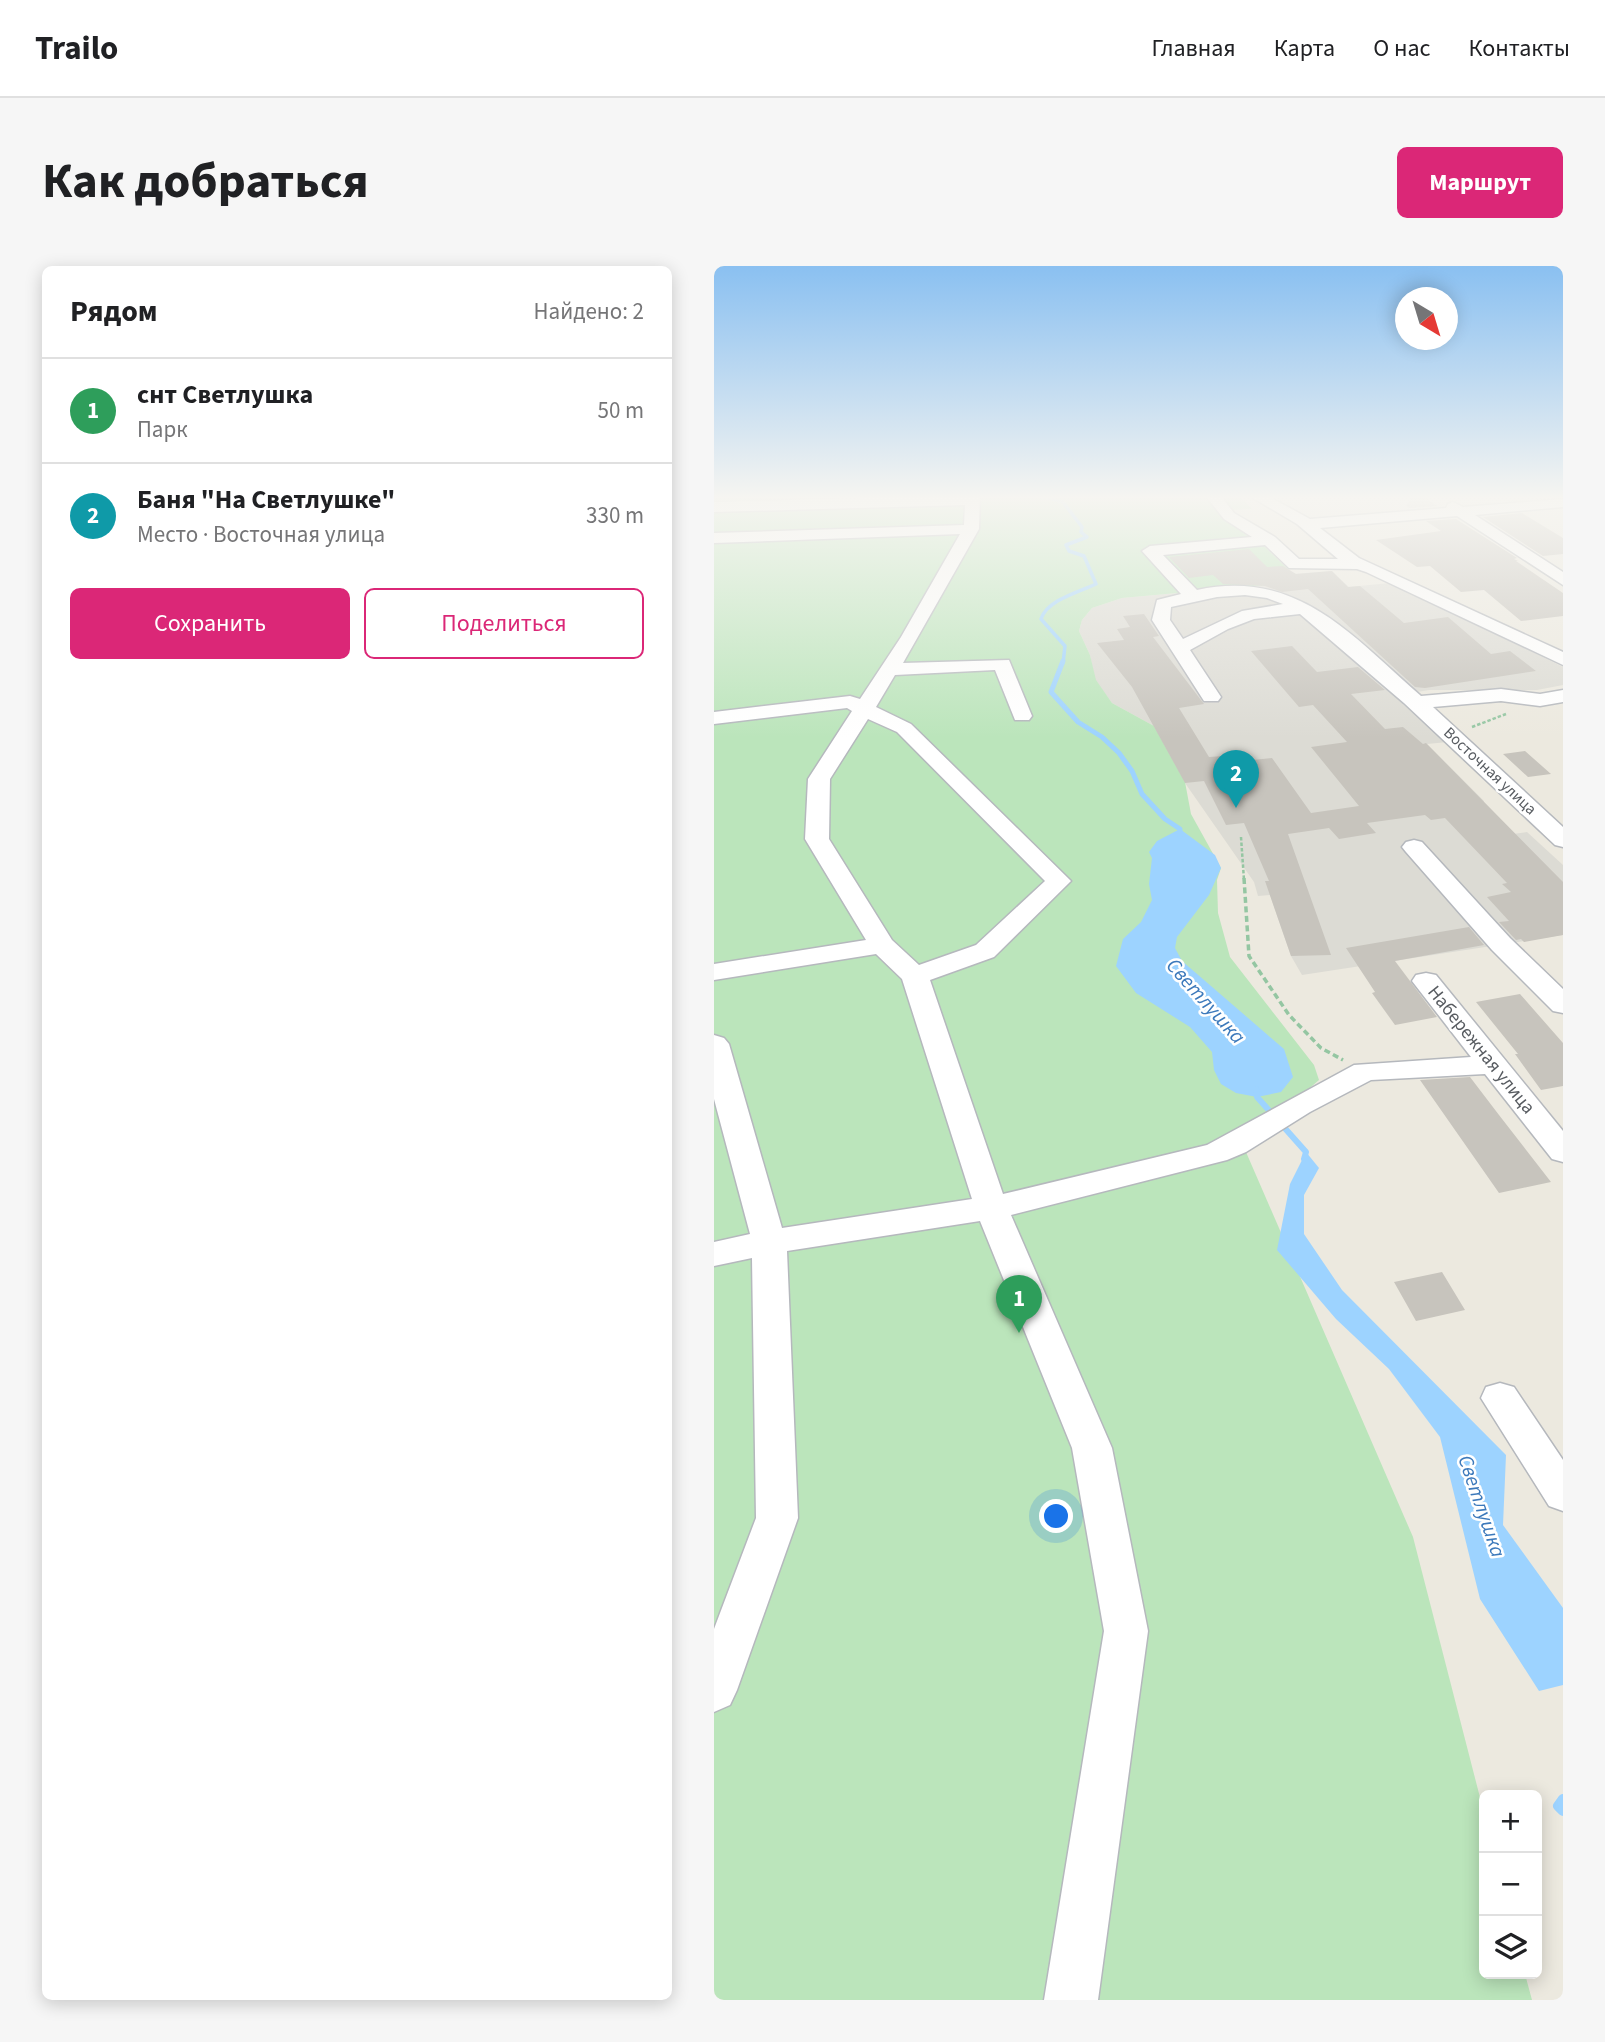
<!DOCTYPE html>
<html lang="ru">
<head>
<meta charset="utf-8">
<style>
  body { margin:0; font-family:"Source Sans 3",sans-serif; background:#f6f6f6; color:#202124 }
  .controls { position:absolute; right:21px; bottom:21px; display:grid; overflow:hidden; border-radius:10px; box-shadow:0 4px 18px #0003 }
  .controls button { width:63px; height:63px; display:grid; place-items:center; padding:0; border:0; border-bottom:2px solid #e0e0e0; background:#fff; color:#202124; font:35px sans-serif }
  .compass { position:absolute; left:681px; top:21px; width:63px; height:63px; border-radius:50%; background:#fff; box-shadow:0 4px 18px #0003; rotate:142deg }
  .you { position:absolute; left:343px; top:1251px; width:24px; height:24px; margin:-18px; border:5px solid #fff; border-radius:50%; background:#1a73e8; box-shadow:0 0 0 10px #1a73e833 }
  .badge { display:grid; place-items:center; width:46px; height:46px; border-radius:50%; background:#db2777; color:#fff; font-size:23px; font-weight:700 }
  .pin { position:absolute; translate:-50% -58px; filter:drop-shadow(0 2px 4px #0008) }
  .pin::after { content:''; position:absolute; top:37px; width:24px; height:21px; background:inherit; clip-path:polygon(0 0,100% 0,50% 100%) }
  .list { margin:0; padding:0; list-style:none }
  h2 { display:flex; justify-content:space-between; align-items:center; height:91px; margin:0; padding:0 28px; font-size:30px }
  h2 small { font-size:23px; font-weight:400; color:#757577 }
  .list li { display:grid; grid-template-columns:46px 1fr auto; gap:21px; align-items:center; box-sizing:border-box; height:105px; padding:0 28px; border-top:2px solid #e0e0e0 }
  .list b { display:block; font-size:26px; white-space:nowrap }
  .list p { margin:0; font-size:23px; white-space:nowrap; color:#757577 }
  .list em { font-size:23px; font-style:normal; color:#757577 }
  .actions { display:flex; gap:14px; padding:21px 28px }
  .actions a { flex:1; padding:16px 0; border:2px solid #db2777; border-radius:10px; text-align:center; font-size:24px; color:#db2777 }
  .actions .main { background:#db2777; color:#fff }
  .icon { flex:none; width:38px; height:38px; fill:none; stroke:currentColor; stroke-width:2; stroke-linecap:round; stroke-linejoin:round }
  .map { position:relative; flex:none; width:849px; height:1734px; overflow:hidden; border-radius:10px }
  header { display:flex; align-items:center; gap:42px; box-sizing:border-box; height:98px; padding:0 35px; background:#fff; border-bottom:2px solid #e0e0e0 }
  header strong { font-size:33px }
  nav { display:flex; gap:38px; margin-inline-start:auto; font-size:24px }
  .intro { display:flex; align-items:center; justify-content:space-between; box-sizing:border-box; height:168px; padding:0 42px }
  h1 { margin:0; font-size:49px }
  .button { padding:18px 32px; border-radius:10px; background:#db2777; color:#fff; font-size:24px; font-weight:700 }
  main { display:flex; gap:42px; padding:0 42px }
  aside { flex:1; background:#fff; border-radius:10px; box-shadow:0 4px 18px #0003 }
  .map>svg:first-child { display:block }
  .industrial { fill:#dcdbd4 }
  .green { fill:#bbe5bb }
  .water { fill:#9dd3ff }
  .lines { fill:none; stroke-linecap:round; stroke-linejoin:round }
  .stream-far3 { stroke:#9dd3ff; stroke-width:3.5 }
  .stream-far2 { stroke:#9dd3ff; stroke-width:5 }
  .stream-far1 { stroke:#9dd3ff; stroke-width:6 }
  .stream { stroke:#9dd3ff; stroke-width:10 }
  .building { fill:#c7c4bd }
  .minor-casing { stroke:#b5b8bd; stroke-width:3 }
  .path-far1 { stroke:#94c6a2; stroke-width:2.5; stroke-dasharray:3.5 2; stroke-linecap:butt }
  .path { stroke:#94c6a2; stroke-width:3.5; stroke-dasharray:6 3.5; stroke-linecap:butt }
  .minor { fill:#fff; fill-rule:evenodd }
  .labels { text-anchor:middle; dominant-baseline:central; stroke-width:5; stroke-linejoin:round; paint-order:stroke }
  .far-street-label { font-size:16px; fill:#585c61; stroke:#fff }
  .street-label { font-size:19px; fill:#585c61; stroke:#fff }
  .water-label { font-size:21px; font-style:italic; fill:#3c79bb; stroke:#fff }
</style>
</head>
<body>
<header>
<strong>Trailo</strong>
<nav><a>Главная</a><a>Карта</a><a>О нас</a><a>Контакты</a></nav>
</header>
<div class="intro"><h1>Как добраться</h1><a class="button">Маршрут</a></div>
<main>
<aside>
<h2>Рядом<small>Найдено: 2</small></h2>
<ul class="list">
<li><span class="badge" style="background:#2e9e5b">1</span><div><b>снт Светлушка</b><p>Парк</p></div><em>50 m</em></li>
<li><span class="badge" style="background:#0f9aa8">2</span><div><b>Баня &quot;На Светлушке&quot;</b><p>Место · Восточная улица</p></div><em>330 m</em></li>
</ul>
<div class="actions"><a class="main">Сохранить</a><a>Поделиться</a></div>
</aside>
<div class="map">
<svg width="849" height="1734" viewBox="0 0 849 1734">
  <rect width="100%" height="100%" fill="#ece9df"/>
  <path class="industrial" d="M617 305 635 321 676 317 849 401V419L823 424H715L685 429 734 476 713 478 770 535V538L799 568 813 566 849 599V669L588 709 577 690 556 629 544 630 540 616 471 517 440 460 398 437 381 414 376 389 365 365 368 354 378 342 408 332 586 316 579 308Z"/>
  <path class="green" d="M0 229H525L538 243 513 244 587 316 408 332 378 342 368 354 365 365 376 389 382 414 398 437 440 460 471 516 477 548 507 602 503 614 504 647 516 691 600 799 605 814 561 852 538 866 522 863 699 1271 770 1547V1708H811L818 1734H0Z"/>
  <path class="water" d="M466 563 501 589 507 602 495 629 463 671 461 682 468 695 570 783 579 811 567 826 543 831 522 827 507 818 500 804 498 786 476 761 422 727 402 700 409 673 427 656 438 634 435 618 438 592 435 586 443 575Z
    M592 886 605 902 590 929V968L628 1024 792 1189 789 1259 849 1342V1419L825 1425 766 1333 726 1171 675 1103 622 1053 563 984 576 918Z"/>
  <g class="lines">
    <path class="stream-far3" d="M323 229 349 236 368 261 367 266 373 271 352 279 355 285 370 290 382 318C365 326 333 334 327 353L351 380 349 397"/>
    <path class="stream-far2" d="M349 395 337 426 364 456 388 471 405 487 418 505 428 528 451 553 466 563V570"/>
    <path class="stream-far1" d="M542 823 543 831 592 886 590 893"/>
    <path class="stream" d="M849 1533 844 1540 849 1545"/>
  </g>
  <path class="building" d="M700 229H707L723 240 696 242 692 240Z
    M808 247 849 272V288L829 290 769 251Z
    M742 253 803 292 800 293 804 295H802L849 327V350L807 355 770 324 747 326 716 300 703 301 662 274 727 265 712 255Z
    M535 283 553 301 569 300 582 308 618 305 634 321 646 320 690 357 734 351 777 388 796 385 822 405 711 422 701 421 594 323 568 326 551 320 509 318 499 309 475 312 455 291Z
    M430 348 445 370 439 371 490 438 465 442 495 491 525 489 529 495 558 492 597 547 645 540 597 481 633 476 599 439 585 441 537 385 578 380 603 406 644 401 671 424 637 428 671 463 689 461 709 478 712 477 849 616V669L810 676 807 673 802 674 785 656 795 655 773 631 797 626 788 618 793 617 731 552 717 554 711 549 653 557 662 567 625 573 615 562 574 568 617 689 577 690 551 615H555L530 557 512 559 490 515 471 517 418 421 383 377 410 374 403 363 416 361 409 350Z
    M811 485 837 508 814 511 789 488Z
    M755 661 770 679 681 695 723 751 681 759 658 727 661 726 632 682Z
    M806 728 849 777V820L827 824 801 788H804L762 736Z
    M756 811 785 849 837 916 785 927 706 814Z
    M728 1006 751 1044 702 1055 680 1016Z"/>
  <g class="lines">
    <defs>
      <path id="minor" d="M266 229 265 263 189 397 295 394 318 450 315 454H301L281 404 181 409 162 441 197 458 357 615 280 691 216 714 289 928 493 879 640 799 757 791 698 715 702 709 712 707 722 709 849 865V896L838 893 771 808 657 814 596 846 532 886 513 894 297 949 398 1182 434 1365 384 1734H330L390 1365 358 1182 266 955 73 985 84 1252 23 1424 16 1439 0 1446V1363L42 1252 38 992 0 1000V976L36 968 0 833V769L10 772 15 778 68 962 258 933 188 713 162 688 0 714V698L152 674 91 573 94 513 138 445 133 442 0 458V446L136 430 146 433 187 371 246 268 0 277V267L250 259 251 239 0 246V236ZM154 453 183 466 331 615 262 679 205 699 178 674 115 573 116 513Z
        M491 229H506L520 247 561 271 585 293H624L583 258 534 229H552L596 253 732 242 734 238 739 236 749 241 849 233V241L761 249 849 306V319L743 250 606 262 645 292 849 386V399L652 306 643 303 575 302 551 279 449 289 483 324C583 302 638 370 707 430L787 423 826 428 849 424V436L826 440 787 435 719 441 849 561V581L841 579 690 437 586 348 540 353 514 363 476 384 507 431 504 435H490L438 354 443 334 467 328 428 285 436 280 538 271 510 253ZM531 329 553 332 569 338 528 345 469 373 456 354 457 341 503 331Z
        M700 574 708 576 796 672 849 723V747L839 745 778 684 692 586 688 581 692 576Z
        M786 1117 800 1121 849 1194V1245L835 1240 767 1132 772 1121Z"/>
    </defs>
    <use href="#minor" class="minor-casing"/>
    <path class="path-far1" d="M758 461 792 448
      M527 571 530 614"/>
    <path class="path" d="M530 612 535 690 575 749 607 782 629 794"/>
    <use href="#minor" class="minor"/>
  </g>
  <linearGradient id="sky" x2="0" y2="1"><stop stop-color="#8ac0f1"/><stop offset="0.49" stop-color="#f6f5f1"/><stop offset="1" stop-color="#f6f5f1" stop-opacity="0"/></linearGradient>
  <rect width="849" height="472" fill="url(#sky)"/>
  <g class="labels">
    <g class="far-street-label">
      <text transform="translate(776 505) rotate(43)">Восточная улица</text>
    </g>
    <g class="street-label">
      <text transform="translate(767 784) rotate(51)">Набережная улица</text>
    </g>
    <g class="water-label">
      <text transform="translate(492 735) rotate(48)">Светлушка</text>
      <text transform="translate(768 1240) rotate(71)">Светлушка</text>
    </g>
  </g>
</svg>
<div class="controls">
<button>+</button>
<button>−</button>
<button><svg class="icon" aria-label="layers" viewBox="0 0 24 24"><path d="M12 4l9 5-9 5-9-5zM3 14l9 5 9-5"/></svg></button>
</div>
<svg class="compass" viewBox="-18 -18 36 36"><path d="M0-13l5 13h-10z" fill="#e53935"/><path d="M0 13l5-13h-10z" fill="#757577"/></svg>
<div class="you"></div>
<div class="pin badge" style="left:305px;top:1067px;background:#2e9e5b">1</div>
<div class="pin badge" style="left:522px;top:542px;background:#0f9aa8">2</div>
</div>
</main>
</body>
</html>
